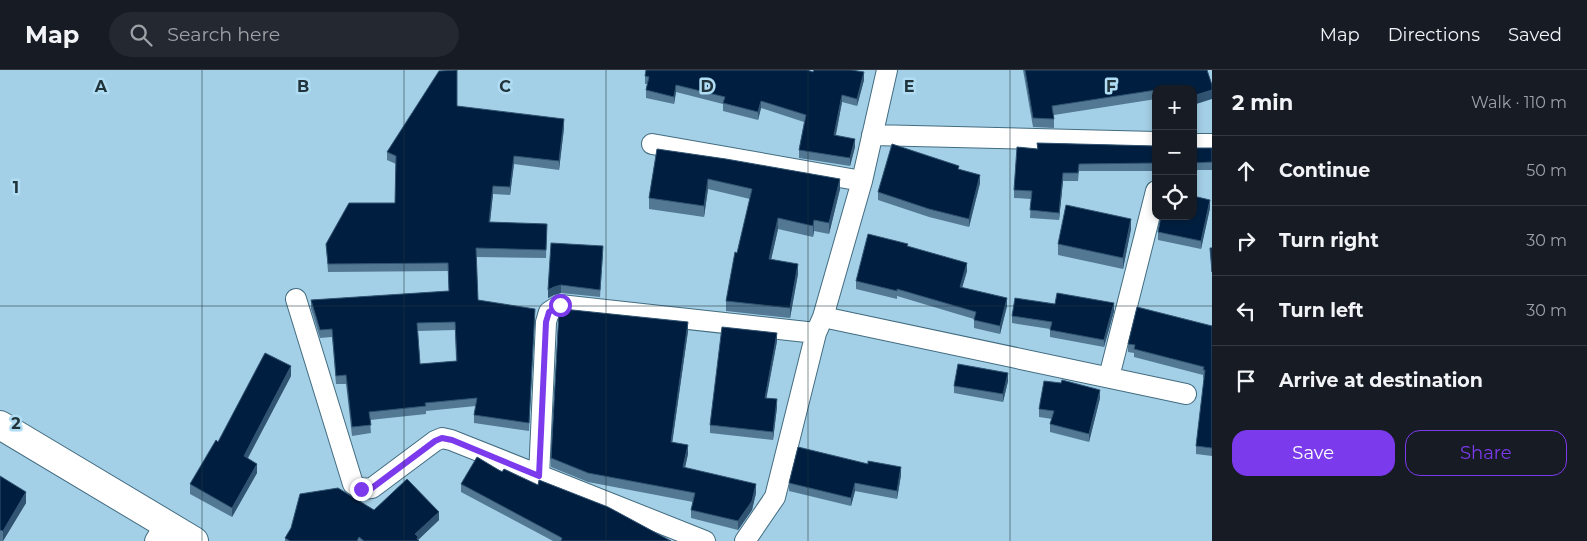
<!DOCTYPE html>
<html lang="en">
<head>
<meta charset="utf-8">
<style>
  body { margin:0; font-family:Montserrat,sans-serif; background:#242831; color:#f1f3f6 }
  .controls { position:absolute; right:15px; top:15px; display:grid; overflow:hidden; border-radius:10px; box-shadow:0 2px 8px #0003 }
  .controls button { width:45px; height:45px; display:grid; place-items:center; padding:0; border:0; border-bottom:1px solid #363941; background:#171b24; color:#f1f3f6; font:25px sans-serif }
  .stop { position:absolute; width:15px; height:15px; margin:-11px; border:4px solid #7c3aed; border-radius:50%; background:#fff }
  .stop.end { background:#7c3aed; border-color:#fff; box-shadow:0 1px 5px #0008 }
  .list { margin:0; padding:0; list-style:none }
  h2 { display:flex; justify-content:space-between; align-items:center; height:65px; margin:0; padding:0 20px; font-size:21px }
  h2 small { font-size:16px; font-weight:400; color:#9ea1a6 }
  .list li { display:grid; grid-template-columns:32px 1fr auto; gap:15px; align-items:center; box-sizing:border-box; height:70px; padding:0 20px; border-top:1px solid #363941 }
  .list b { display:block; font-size:19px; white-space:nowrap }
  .list em { font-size:16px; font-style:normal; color:#9ea1a6 }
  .actions { display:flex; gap:10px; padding:15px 20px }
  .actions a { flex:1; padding:11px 0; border:1px solid #7c3aed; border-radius:15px; text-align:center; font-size:18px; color:#7c3aed }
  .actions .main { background:#7c3aed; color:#fff }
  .icon { flex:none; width:28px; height:28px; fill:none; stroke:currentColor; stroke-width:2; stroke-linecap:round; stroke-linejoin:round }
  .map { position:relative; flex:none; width:1212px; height:471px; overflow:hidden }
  header { display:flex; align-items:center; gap:30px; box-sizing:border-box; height:70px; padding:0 25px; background:#171b24; border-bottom:1px solid #363941 }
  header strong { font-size:24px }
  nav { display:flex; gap:28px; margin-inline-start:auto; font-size:18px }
  .search { width:350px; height:45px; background:#242831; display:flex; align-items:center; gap:12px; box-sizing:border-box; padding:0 18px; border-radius:28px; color:#9ea1a6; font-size:19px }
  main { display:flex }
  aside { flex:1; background:#171b24 }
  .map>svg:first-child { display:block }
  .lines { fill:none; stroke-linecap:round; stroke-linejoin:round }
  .minor-casing { stroke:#426c80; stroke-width:22 }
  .secondary-casing { stroke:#426c80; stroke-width:30 }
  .minor { stroke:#fff; stroke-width:20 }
  .secondary { stroke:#fff; stroke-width:28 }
  .wall { fill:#527894; fill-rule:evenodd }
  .shaded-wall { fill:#315472 }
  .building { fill:#001f40; stroke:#315472; fill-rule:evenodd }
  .route { stroke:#7c3aed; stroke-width:6 }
  .grid { fill:none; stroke:#21333b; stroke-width:1; stroke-opacity:0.55 }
  .grid-label { font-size:16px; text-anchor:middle; font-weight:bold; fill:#21333b; stroke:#b0ddf4; stroke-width:5; stroke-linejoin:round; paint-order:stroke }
</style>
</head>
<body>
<header>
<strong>Map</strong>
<div class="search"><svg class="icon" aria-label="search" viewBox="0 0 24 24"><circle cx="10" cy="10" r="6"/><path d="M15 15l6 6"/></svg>Search here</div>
<nav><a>Map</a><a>Directions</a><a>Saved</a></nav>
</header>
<main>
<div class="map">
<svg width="1212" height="471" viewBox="0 0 1212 471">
  <rect width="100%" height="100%" fill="#a4d0e7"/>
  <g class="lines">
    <defs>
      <path id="minor" d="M872 65 1156 72
        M652 74 862 111
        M1193 74H1212
        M296 229 353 414 361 419 372 418 435 371 442 368 451 370 705 471
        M823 247 1186 324
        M1109 307 1156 121
        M539 406 546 252 549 242 560 235 816 263
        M155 471 165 454
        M745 471 775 427 816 263 823 247 862 111 887 0"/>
      <path id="secondary" d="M0 355 194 471"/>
    </defs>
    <use href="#minor" class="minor-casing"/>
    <use href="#secondary" class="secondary-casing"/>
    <use href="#minor" class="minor"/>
    <use href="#secondary" class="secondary"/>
  </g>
  <path class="wall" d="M1023 0H1207L1193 19H1156V29L1054 45V58L1033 57Z
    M813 2 864 10 857 36 842 32 836 65 855 77 850 96 799 88V80L804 52 761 38 758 50 723 41V34L676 22 674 34 646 28V20L647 14H645V6Z
    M457 36 564 58 559 100 514 94 510 125 493 124 490 152 547 154 546 188 476 187 478 230 535 247 529 361 474 353V345L476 336 426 341V344L370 350 371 363 352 366 346 314H336L332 267 320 268 311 239V230L449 221 448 201 328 202 326 174 395 133 396 94 387 90V82ZM455 260 456 291 420 294 418 261Z
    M1037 73 1156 76V101H1079L1078 111H1063L1059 150 1030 148 1031 129 1014 128V120L1037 79Z
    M1193 78H1212V100H1193Z
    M657 79 840 119 829 164 814 161 813 167 778 159 771 189 798 204 790 248 726 241V231L750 129 708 119 704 147 649 139V128Z
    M959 99 980 113 969 157 929 147 878 130V122Z
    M1210 138 1201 179 1158 170V162Z
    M1131 159 1123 199 1058 185V174Z
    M908 176 967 201 962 217 1007 236 1000 264 974 258V249L897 226V229L856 219V211Z
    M603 184 600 227 561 223 554 225 548 228V220Z
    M1114 241 1104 277 1050 267V259L1012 253V246Z
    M1212 256V386L1196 384V376L1204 308H1203V305L1134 287V283L1128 282V274Z
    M688 261 672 373 688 384 685 398 756 423 752 440 738 460 691 448V440L693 432 588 412 551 397V388Z
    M777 271 766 328 777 337 773 370 710 363V355Z
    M291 306 248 388 257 403 232 447 190 424V414L218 372Z
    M1008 311 1003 332 954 323V316Z
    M1100 328 1089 372 1050 362V354L1052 349 1039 347V339Z
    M502 402 538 415 671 471H553L461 422V414Z
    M901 405 897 429 855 421 851 436 789 421V413Z
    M0 406 26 433 3 471H0Z
    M374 440 439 450 418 470 419 471H285V468Z"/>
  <path class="shaded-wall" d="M864 2V10L857 36V29Z
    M676 15V22L674 34V27Z
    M1212 20V29L1193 35V26Z
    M842 25V32L834 73V65Z
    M761 31V38L758 50V42Z
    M564 49V58L559 100V91Z
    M855 69V77L850 96V88Z
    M514 86V94L510 125V117Z
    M1063 103V111L1059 150V143Z
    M980 105V113L969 157V149Z
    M708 109V119L704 147V136Z
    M840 109V119L829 164V153Z
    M493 116V124L489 161V152Z
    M1210 130V138L1201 179V171Z
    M778 148V159L769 199V189Z
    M1131 149V159L1123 199V188Z
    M814 150V161L813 167V156Z
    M967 193V201L960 225V217Z
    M798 194V204L790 248V238Z
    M561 215V223L554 225 548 228V220L554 217Z
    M1007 228V236L1000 264V256Z
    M1114 233V241L1104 277V270Z
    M688 252V261L671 381V372Z
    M777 263V271L765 336V328Z
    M291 296V306L244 395V386Z
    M1008 303V311L1003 332V324Z
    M1100 320V328L1089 372V364Z
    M777 329V337L773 370V362Z
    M688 375V384L683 406V397Z
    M257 394V403L232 447V438Z
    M901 397V405L897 429V421Z
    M855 413V421L851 436V428Z
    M756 414V423L752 440 738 460V451Z
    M26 422V433L3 471V461Z
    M439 442V450L418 470V471L415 464Z"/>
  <path class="building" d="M457 0V36L564 49 559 91 514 86 510 117 493 116 489 152 547 154 546 180 476 178 478 230 535 239 529 353 474 345 477 328 425 333 426 336 369 342 371 355 352 357 346 305 336 306 332 259 320 260 311 230 449 221 448 193 328 194 326 174 349 133H395L396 86 387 82 439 1ZM455 252 457 291 420 294 417 253Z
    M646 0H807L813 2 814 0H851L864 2 857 29 842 25 834 65 855 69 850 88 799 80 806 45 761 31 758 42 723 33 725 27 676 15 674 27 646 20 649 7 645 6Z
    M1025 0H1207L1212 15V20L1193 26V19H1156V20L1052 36 1054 49 1033 48Z
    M1037 73 1156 76V93L1079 94 1078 103H1063L1059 143 1030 140 1032 121 1014 120 1017 77 1038 79Z
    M892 74 959 96 958 99 980 105 969 149 929 139 878 122Z
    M1193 78H1212V92L1193 93Z
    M657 79 726 89 840 109 829 153 814 150 813 156 778 148 769 189 798 194 790 238 726 231 735 182 737 183 752 119 708 109 704 136 649 128Z
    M1193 126 1210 130 1201 171 1158 162 1161 146H1193Z
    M1066 135 1131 149 1123 188 1058 174Z
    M868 164 908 174 907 176 967 193 960 217 1007 228 1000 256 974 250 976 242 897 219V221L856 211Z
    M551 173 603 176 600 220 561 215 554 217 548 220Z
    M1210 178H1212V202Z
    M1057 223 1114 233 1104 270 1050 260 1052 252 1012 246 1015 228 1055 234Z
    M1137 237 1212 256V378L1196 376 1205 300H1203L1204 297 1134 279 1135 275 1128 274Z
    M563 239 688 252 671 372 688 375 683 397 756 414 752 431 738 451 691 440 695 423 588 403 551 388 559 241Z
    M722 257 777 263 765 328 777 329 773 362 710 355Z
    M265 283 291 296 244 386 257 394 232 438 190 414 216 370 218 372Z
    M958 294 1008 303 1003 324 954 316Z
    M1062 310 1100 320 1089 364 1050 354 1054 341 1039 339 1044 311 1061 313Z
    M798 377 868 394V391L901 397 897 421 855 413 851 428 789 413Z
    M477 387 502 402 504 399 538 415 539 410 608 437 671 471H561L562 468 461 414Z
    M0 406 26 422 3 461 0 460Z
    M407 409 439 442 415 464 418 467 417 469 419 471H364L359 467 357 471H290L285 468 291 458 300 424 338 418 374 440Z"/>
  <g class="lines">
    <path class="route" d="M361 419 372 418 435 371 442 368 452 370 539 406 546 252 549 242 560 235"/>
  </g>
  <path class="grid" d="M202 0V471M404 0V471M606 0V471M808 0V471M1010 0V471M0 236H1212"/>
  <g class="grid-label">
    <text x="101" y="22">A</text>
    <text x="303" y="22">B</text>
    <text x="505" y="22">C</text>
    <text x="707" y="22">D</text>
    <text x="909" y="22">E</text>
    <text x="1111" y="22">F</text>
    <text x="16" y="123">1</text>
    <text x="16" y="359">2</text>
  </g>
</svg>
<div class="controls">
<button>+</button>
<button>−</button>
<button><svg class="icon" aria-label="locate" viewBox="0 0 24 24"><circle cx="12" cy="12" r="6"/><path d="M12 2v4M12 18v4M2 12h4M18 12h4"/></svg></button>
</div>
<div class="stop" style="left:560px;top:235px"></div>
<div class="stop end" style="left:361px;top:419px"></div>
</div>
<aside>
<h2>2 min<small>Walk · 110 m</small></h2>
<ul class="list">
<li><svg class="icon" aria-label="ahead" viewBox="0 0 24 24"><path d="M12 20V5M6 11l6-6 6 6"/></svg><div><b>Continue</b></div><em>50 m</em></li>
<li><svg class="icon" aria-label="right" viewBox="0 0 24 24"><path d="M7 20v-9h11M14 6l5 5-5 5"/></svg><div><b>Turn right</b></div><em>30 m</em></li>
<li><svg class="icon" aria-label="left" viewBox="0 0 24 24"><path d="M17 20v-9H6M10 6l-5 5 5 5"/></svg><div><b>Turn left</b></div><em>30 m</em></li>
<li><svg class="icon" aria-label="arrive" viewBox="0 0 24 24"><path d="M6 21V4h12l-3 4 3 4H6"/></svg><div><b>Arrive at destination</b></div></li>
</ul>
<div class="actions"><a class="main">Save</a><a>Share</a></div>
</aside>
</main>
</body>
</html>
